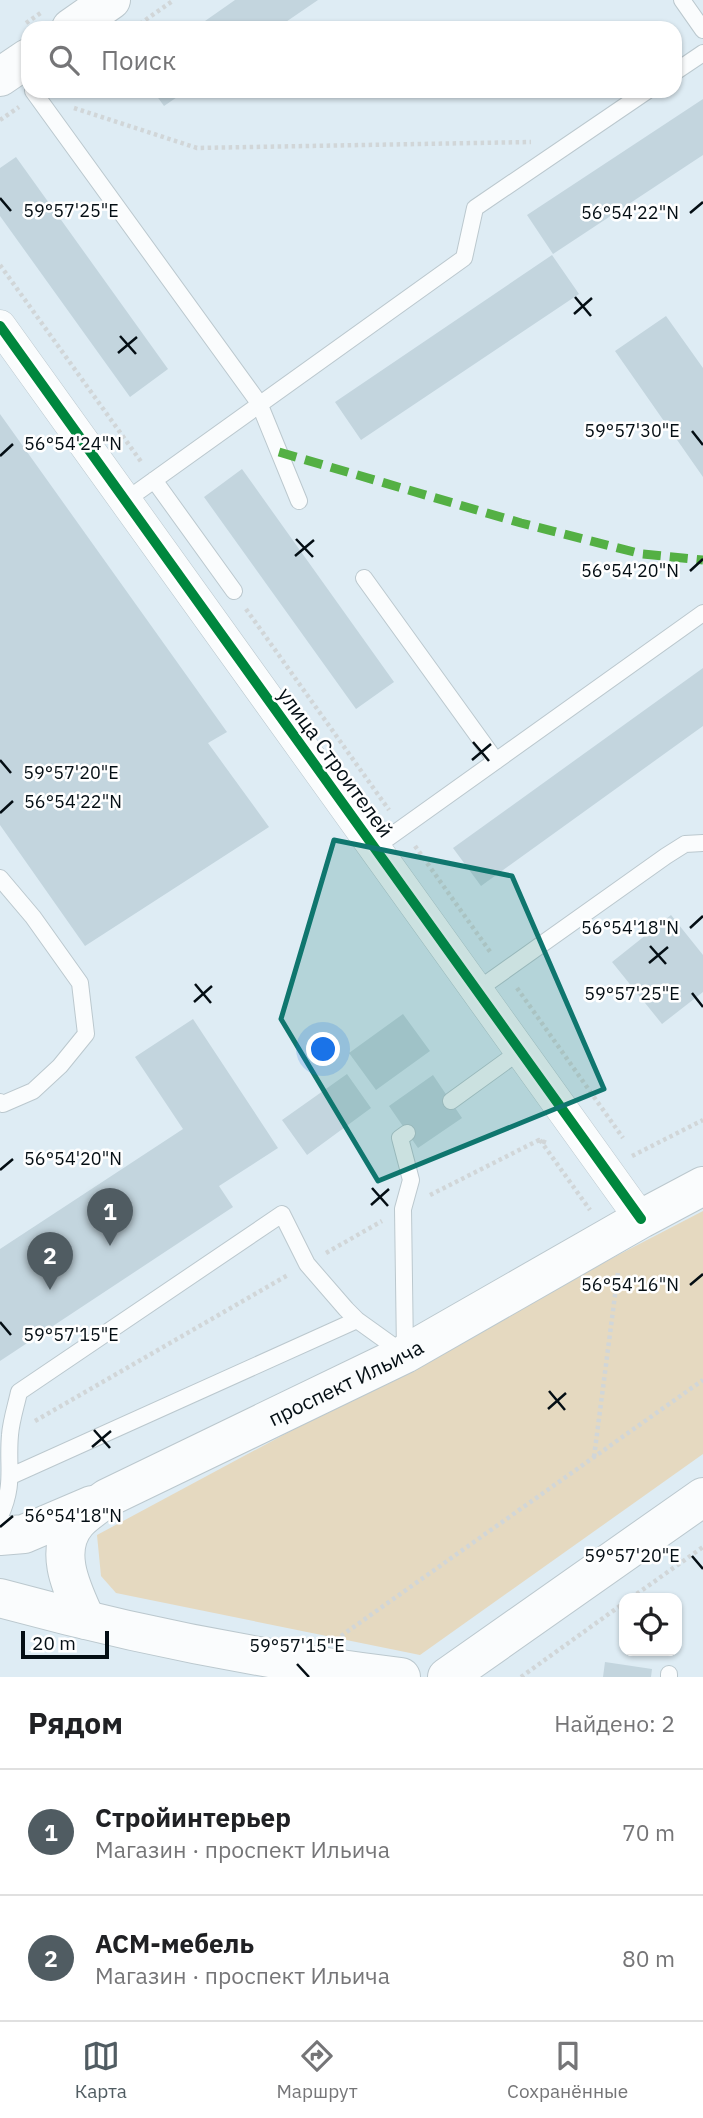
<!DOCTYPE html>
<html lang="ru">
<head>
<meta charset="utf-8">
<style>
  body { margin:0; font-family:"IBM Plex Sans",sans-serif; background:#f2f2f2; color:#202124 }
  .controls { position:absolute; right:21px; bottom:21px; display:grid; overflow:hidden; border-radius:14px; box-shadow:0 2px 5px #0004 }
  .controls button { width:63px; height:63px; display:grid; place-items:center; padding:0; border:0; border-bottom:2px solid #e0e0e0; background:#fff; color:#202124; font:35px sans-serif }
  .scale { position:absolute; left:21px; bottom:18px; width:88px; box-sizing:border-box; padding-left:7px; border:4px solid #040e14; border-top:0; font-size:19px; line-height:24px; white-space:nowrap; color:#040e14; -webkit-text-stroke:5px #fff; paint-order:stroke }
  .you { position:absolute; left:324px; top:1050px; width:24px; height:24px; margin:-18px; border:5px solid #fff; border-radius:50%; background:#1a73e8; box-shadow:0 0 0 10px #1a73e833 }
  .badge { display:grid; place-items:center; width:46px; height:46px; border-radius:50%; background:#505c62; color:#fff; font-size:23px; font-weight:700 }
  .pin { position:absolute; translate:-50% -58px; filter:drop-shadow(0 2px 4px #0008) }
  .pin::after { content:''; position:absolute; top:37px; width:24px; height:21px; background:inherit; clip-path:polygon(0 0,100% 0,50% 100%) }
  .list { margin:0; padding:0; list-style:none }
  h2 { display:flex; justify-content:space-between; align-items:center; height:91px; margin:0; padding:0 28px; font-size:30px }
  h2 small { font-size:23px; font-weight:400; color:#757577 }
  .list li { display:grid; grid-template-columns:46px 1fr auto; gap:21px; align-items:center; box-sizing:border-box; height:126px; padding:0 28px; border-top:2px solid #e0e0e0 }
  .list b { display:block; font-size:26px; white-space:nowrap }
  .list p { margin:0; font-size:23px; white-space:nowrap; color:#757577 }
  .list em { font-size:23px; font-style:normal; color:#757577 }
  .icon { flex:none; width:38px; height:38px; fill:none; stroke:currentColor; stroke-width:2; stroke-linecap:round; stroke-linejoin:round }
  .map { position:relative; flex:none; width:703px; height:1677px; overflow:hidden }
  .search { position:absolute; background:#fff; box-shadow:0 2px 5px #0004; left:21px; right:21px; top:21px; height:77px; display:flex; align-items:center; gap:18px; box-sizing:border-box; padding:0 24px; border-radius:21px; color:#757577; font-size:26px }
  .sheet { height:343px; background:#fff }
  nav { display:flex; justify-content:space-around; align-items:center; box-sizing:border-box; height:98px; border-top:2px solid #e0e0e0; background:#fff; font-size:19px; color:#757577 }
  nav a { display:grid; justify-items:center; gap:4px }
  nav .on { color:#505c62 }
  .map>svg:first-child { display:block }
  .green { fill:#e5d9c0 }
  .building { fill:#c3d5de }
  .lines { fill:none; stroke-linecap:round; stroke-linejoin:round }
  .lane-casing { stroke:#bbc8ce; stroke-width:18 }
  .street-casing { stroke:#bbc8ce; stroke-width:33 }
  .secondary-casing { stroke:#bbc8ce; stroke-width:40 }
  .primary-casing { stroke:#bbc8ce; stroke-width:40 }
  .path { stroke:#d1d6d8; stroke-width:4.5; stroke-dasharray:3.5 3.5; stroke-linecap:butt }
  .lane { stroke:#fafcfd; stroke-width:16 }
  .street { stroke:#fafcfd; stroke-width:32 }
  .secondary { stroke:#fafcfd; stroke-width:38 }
  .primary { stroke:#fafcfd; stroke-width:38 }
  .quiet { stroke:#54b044; stroke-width:9; stroke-dasharray:18 9; stroke-linecap:butt }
  .cycleway-casing { stroke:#fff; stroke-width:15 }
  .cycleway { stroke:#00873e; stroke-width:10 }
  .marked { fill:#0f766e; fill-opacity:0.2; stroke:#0f766e; stroke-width:5; stroke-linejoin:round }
  .ticks { fill:none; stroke:#040e14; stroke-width:2.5 }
  .labels { text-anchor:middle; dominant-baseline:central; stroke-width:5; stroke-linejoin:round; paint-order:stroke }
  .street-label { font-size:21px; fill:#040e14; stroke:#fff }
  .ticks-label { font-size:18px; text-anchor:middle; fill:#040e14; stroke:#fff; stroke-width:5; stroke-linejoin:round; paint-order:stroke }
</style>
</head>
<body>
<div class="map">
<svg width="703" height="1677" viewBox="0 0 703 1677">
  <rect width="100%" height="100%" fill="#deecf4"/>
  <path class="green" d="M703 1211V1454L420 1655 116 1593 101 1576 97 1535 620 1254Z"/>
  <path class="building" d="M235 0H318L277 28H195Z
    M153 91H186L164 106Z
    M703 99V155L553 254 527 215Z
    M16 157 168 369 130 397 0 216V168Z
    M552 255 579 294 361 440 335 402Z
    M666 316 703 368V477L615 351Z
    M0 414 227 732 208 743 269 827 85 946 0 825Z
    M242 469 394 682 356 709 204 497Z
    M703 668V726L481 886 453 848Z
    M671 915 703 955V992L662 1024 612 962Z
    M403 1014 430 1051 376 1090 349 1053Z
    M193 1019 278 1148 219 1186 233 1207 0 1361V1249L183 1129 135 1057Z
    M347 1074 371 1108 307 1155 282 1120Z
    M433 1075 462 1118 418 1148 389 1106Z
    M605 1662 652 1669 651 1677H603Z"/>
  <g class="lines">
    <defs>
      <path id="lane" d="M682 0 703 30
        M675 72 703 53
        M33 91 259 403 299 501
        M154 480 234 591
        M125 501 464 258 475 208 647 91
        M364 578 496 761
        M374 848 703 613
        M0 878 33 917 80 983 86 1034 60 1066 33 1091 3 1104 0 1102
        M476 991 666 856 685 844 703 843
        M451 1101 520 1051
        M405 1352 403 1209 411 1180 400 1138 407 1133
        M11 1476 357 1320
        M0 1516C15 1484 7 1467 10 1435 11 1421 16 1406 19 1392L282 1214 307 1264 346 1309 357 1320 403 1353
        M669 1677V1674"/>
      <path id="street" d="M0 326 641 1219"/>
      <path id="secondary" d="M71 28 111 0
        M0 77 28 58"/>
      <g id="primary">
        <path d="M0 1536 24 1534 92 1505"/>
        <path d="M0 1598C131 1634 267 1661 401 1677"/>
        <path id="s1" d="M86 1620C73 1591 52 1551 77 1522 85 1513 98 1505 107 1498L405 1354 641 1219 703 1186"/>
        <path d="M447 1677 703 1497"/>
      </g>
    </defs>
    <use href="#lane" class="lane-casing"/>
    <use href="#street" class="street-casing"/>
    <use href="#secondary" class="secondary-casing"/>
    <use href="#primary" class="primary-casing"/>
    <path class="path" d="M26 23 42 12
      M134 28 174 0
      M74 108 197 148 531 142
      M0 120 19 107
      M0 265 142 463
      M246 609 389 810
      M415 846 491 953
      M517 988 623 1138
      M540 1140 590 1210
      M632 1156 703 1120
      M430 1195 539 1140 547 1143
      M326 1253 382 1221
      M35 1421 288 1275
      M594 1457 618 1272
      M631 1598 703 1547
      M341 1636 703 1380
      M521 1677 624 1603"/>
    <use href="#lane" class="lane"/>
    <use href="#street" class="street"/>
    <use href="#secondary" class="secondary"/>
    <use href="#primary" class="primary"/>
    <path class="quiet" d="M279 452 521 523 642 554 703 560"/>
    <defs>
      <path id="cycleway" d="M0 326 641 1219"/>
    </defs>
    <use href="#cycleway" class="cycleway-casing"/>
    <use href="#cycleway" class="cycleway"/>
  </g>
  <path class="marked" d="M334 840 512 876 604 1089 378 1181 281 1019Z"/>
  <path class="ticks" d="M0 198 11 211M690 213 703 202M575 297 591 316M574 314 592 298M120 336 136 354M118 353 137 337M692 431 703 445M0 456 13 444M296 539 313 557M295 556 314 540M690 571 703 559M473 742 489 761M0 760 11 773M472 760 491 744M0 813 13 801M690 928 703 916M650 946 666 964M649 963 668 947M195 984 211 1003M692 993 703 1007M194 1002 212 986M0 1170 13 1159M372 1188 388 1206M371 1205 389 1189M690 1285 703 1274M0 1322 11 1335M549 1391 565 1410M548 1409 566 1393M94 1430 110 1448M92 1447 111 1431M0 1527 13 1516M692 1556 703 1569M297 1664 309 1677"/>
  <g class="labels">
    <g class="street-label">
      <text transform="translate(336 762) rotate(54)">улица Строителей</text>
      <text stroke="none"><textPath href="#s1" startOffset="408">проспект Ильича</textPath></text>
    </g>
  </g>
  <g class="ticks-label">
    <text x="71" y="217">59°57'25"E</text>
    <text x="630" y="219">56°54'22"N</text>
    <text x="632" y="437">59°57'30"E</text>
    <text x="73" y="450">56°54'24"N</text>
    <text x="630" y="577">56°54'20"N</text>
    <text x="71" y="779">59°57'20"E</text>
    <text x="73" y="808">56°54'22"N</text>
    <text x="630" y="934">56°54'18"N</text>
    <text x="632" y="1000">59°57'25"E</text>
    <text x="73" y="1165">56°54'20"N</text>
    <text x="630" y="1291">56°54'16"N</text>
    <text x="71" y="1341">59°57'15"E</text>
    <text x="73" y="1522">56°54'18"N</text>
    <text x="632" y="1562">59°57'20"E</text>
    <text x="297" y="1652">59°57'15"E</text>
  </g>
</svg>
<div class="controls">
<button><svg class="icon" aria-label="locate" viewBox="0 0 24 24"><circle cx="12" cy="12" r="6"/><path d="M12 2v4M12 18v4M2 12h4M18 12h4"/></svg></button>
</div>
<div class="scale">20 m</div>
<div class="you"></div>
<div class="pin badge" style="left:110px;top:1246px">1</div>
<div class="pin badge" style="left:50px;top:1290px">2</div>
<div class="search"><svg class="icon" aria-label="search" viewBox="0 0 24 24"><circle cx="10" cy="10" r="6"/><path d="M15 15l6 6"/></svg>Поиск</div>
</div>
<section class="sheet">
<h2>Рядом<small>Найдено: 2</small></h2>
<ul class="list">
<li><span class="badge">1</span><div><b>Стройинтерьер</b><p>Магазин · проспект Ильича</p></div><em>70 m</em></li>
<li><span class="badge">2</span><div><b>АСМ-мебель</b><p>Магазин · проспект Ильича</p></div><em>80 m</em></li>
</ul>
</section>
<nav>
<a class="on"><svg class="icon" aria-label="map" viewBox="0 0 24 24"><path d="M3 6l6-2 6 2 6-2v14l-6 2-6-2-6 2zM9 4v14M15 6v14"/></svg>Карта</a>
<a><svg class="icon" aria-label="directions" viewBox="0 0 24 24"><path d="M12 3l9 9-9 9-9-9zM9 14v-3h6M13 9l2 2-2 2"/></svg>Маршрут</a>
<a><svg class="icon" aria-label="saved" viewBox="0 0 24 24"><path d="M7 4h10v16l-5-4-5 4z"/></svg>Сохранённые</a>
</nav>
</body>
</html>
